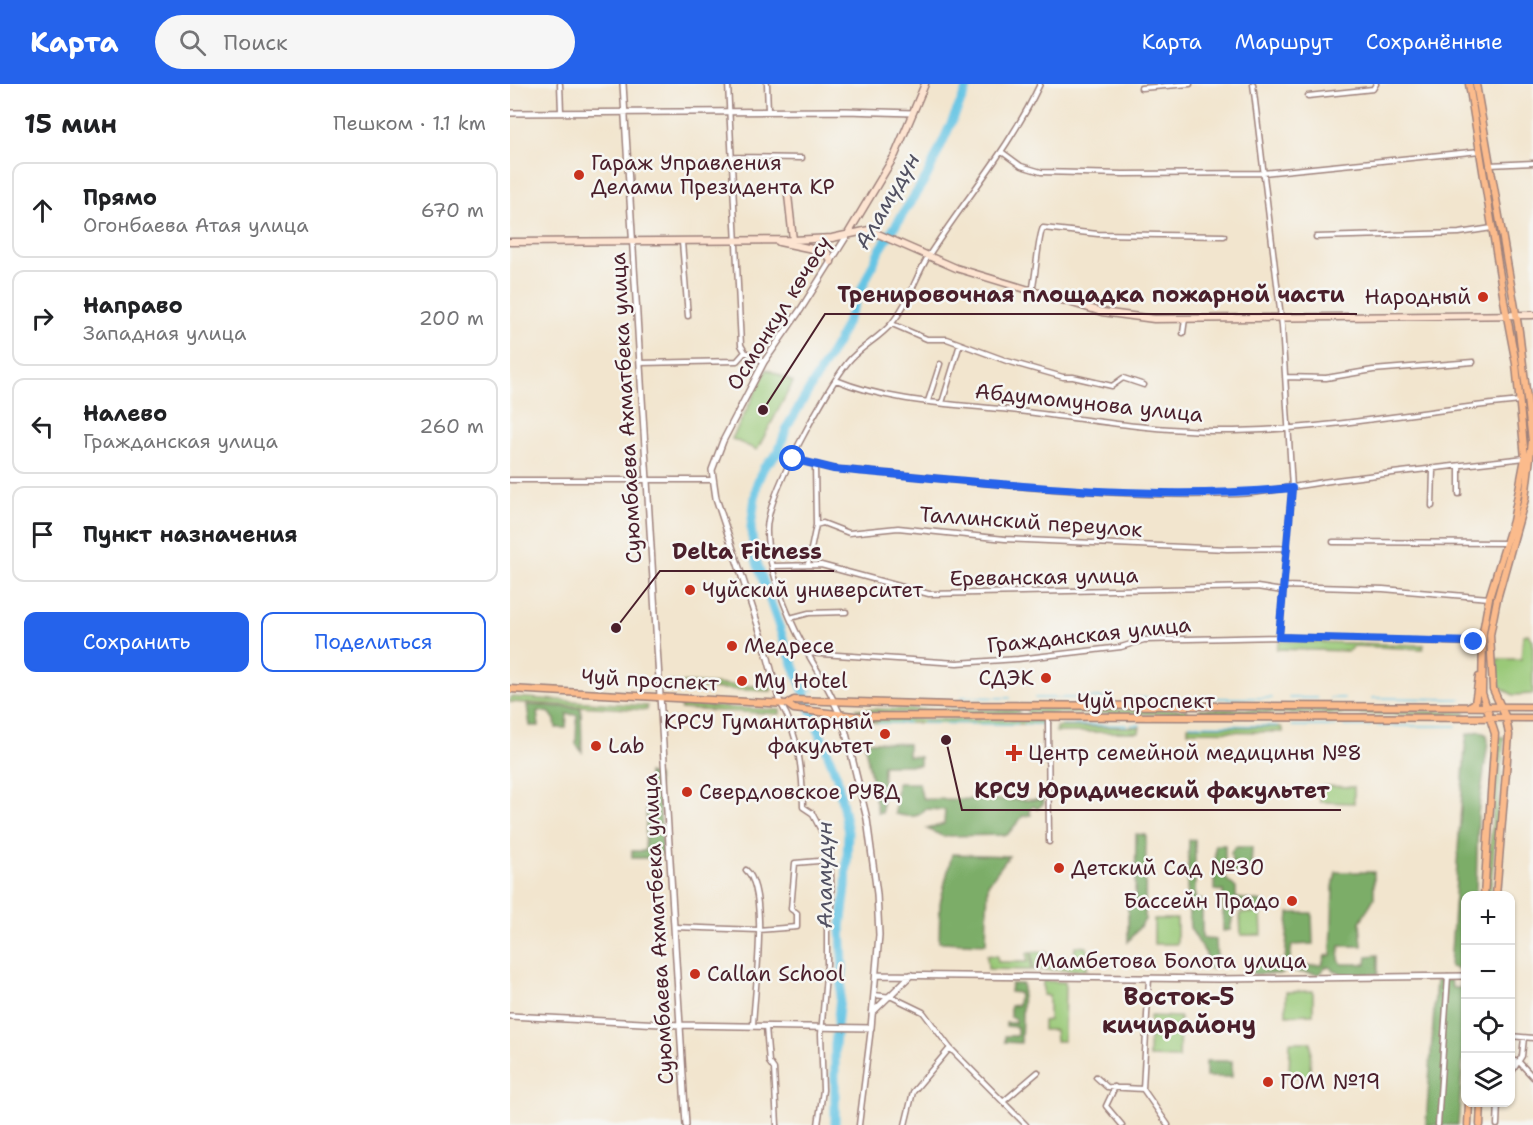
<!DOCTYPE html>
<html lang="ru">
<head>
<meta charset="utf-8">
<style>
  body { margin:0; font-family:"Shantell Sans",sans-serif; background:#f6f6f6; color:#202124 }
  .controls { position:absolute; right:18px; bottom:18px; display:grid; overflow:hidden; border-radius:12px; box-shadow:0 2px 4px #0004 }
  .controls button { width:54px; height:54px; display:grid; place-items:center; padding:0; border:0; border-bottom:2px solid #e0e0e0; background:#fff; color:#202124; font:30px sans-serif }
  .stop { position:absolute; width:18px; height:18px; margin:-14px; border:4px solid #2563eb; border-radius:50%; background:#fff }
  .stop.end { background:#2563eb; border-color:#fff; box-shadow:0 2px 6px #0008 }
  .list { margin:0; padding:0; list-style:none }
  h2 { display:flex; justify-content:space-between; align-items:center; height:78px; margin:0; padding:0 24px; font-size:26px }
  h2 small { font-size:20px; font-weight:400; color:#757577 }
  .list li { display:grid; grid-template-columns:39px 1fr auto; gap:18px; align-items:center; box-sizing:border-box; height:96px; margin:0 12px 12px; padding:0 12px; border:2px solid #e0e0e0; border-radius:12px }
  .list b { display:block; font-size:22px; white-space:nowrap }
  .list p { margin:0; font-size:20px; white-space:nowrap; color:#757577 }
  .list em { font-size:20px; font-style:normal; color:#757577 }
  .actions { display:flex; gap:12px; padding:18px 24px }
  .actions a { flex:1; padding:14px 0; border:2px solid #2563eb; border-radius:12px; text-align:center; font-size:21px; color:#2563eb }
  .actions .main { background:#2563eb; color:#fff }
  .icon { flex:none; width:33px; height:33px; fill:none; stroke:currentColor; stroke-width:2; stroke-linecap:round; stroke-linejoin:round }
  .map { position:relative; flex:none; width:1023px; height:1041px; overflow:hidden }
  header { display:flex; align-items:center; gap:36px; box-sizing:border-box; height:84px; padding:0 30px; background:#2563eb; color:#fff }
  header strong { font-size:28px }
  nav { display:flex; gap:33px; margin-inline-start:auto; font-size:21px }
  .search { width:420px; height:54px; background:#f6f6f6; display:flex; align-items:center; gap:15px; box-sizing:border-box; padding:0 21px; border-radius:33px; color:#757577; font-size:22px }
  main { display:flex }
  aside { flex:1; background:#fff }
  .map>svg:first-child { display:block }
  .green { fill:#9ac978; stroke:#727452; stroke-width:1.5 }
  .forest { fill:#7bad68; stroke:#62664a; stroke-width:1.5 }
  .lines { fill:none; stroke-linecap:round; stroke-linejoin:round }
  .stream { stroke:#66c5e4; stroke-width:1.5 }
  .river { stroke:#66c5e4; stroke-width:9 }
  .minor-casing { stroke:#9e827c; stroke-width:7 }
  .tertiary-casing { stroke:#9e827c; stroke-width:8 }
  .secondary-casing { stroke:#9e827c; stroke-width:9 }
  .primary-casing { stroke:#9e827c; stroke-width:9 }
  .minor { stroke:#fff; stroke-width:4 }
  .tertiary { stroke:#fff; stroke-width:5 }
  .secondary { stroke:#fde4d1; stroke-width:6 }
  .primary { stroke:#fbbb8c; stroke-width:6 }
  .route { stroke:#2563eb; stroke-width:8 }
  .poi-dot { fill:#c8321e; stroke:#f6f6f2; stroke-width:2 }
  .labels { text-anchor:middle; dominant-baseline:central; stroke-width:5; stroke-linejoin:round; paint-order:stroke }
  .poi-label { font-size:21px; fill:#4a1f2b; stroke:#f6f6f2; text-anchor:start }
  .street-label { font-size:21px; fill:#4a1f2b; stroke:#f6f6f2 }
  .water-label { font-size:22px; font-style:italic; fill:#525162; stroke:#f6f6f2 }
  .quarter-label { font-size:24px; font-weight:bold; fill:#4a1f2b; stroke:#f6f6f2 }
  .leader { fill:none; stroke:#4a1f2b; stroke-width:2 }
  .callout-dot { fill:#4a1f2b; stroke:#f6f6f2; stroke-width:2 }
  .callout-label { font-size:22px; text-anchor:middle; font-weight:bold; fill:#4a1f2b; stroke:#f6f6f2; stroke-width:5; stroke-linejoin:round; paint-order:stroke }
</style>
</head>
<body>
<header>
<strong>Карта</strong>
<div class="search"><svg class="icon" aria-label="search" viewBox="0 0 24 24"><circle cx="10" cy="10" r="6"/><path d="M15 15l6 6"/></svg>Поиск</div>
<nav><a>Карта</a><a>Маршрут</a><a>Сохранённые</a></nav>
</header>
<main>
<aside>
<h2>15 мин<small>Пешком · 1.1 km</small></h2>
<ul class="list">
<li><svg class="icon" aria-label="ahead" viewBox="0 0 24 24"><path d="M12 20V5M6 11l6-6 6 6"/></svg><div><b>Прямо</b><p>Огонбаева Атая улица</p></div><em>670 m</em></li>
<li><svg class="icon" aria-label="right" viewBox="0 0 24 24"><path d="M7 20v-9h11M14 6l5 5-5 5"/></svg><div><b>Направо</b><p>Западная улица</p></div><em>200 m</em></li>
<li><svg class="icon" aria-label="left" viewBox="0 0 24 24"><path d="M17 20v-9H6M10 6l-5 5 5 5"/></svg><div><b>Налево</b><p>Гражданская улица</p></div><em>260 m</em></li>
<li><svg class="icon" aria-label="arrive" viewBox="0 0 24 24"><path d="M6 21V4h12l-3 4 3 4H6"/></svg><div><b>Пункт назначения</b></div></li>
</ul>
<div class="actions"><a class="main">Сохранить</a><a>Поделиться</a></div>
</aside>
<div class="map">
<svg width="1023" height="1041" viewBox="0 0 1023 1041">
  <rect width="100%" height="100%" fill="#f6f6f2"/>
  <filter id="ink" filterUnits="userSpaceOnUse"><feTurbulence type="fractalNoise" baseFrequency=".0167" numOctaves="2"/><feDisplacementMap in="SourceGraphic" scale="12" xChannelSelector="R" yChannelSelector="G"/><feConvolveMatrix kernelMatrix="1 2 1 2 8 2 1 2 1" color-interpolation-filters="sRGB"/></filter>
  <filter id="wash" filterUnits="userSpaceOnUse"><feTurbulence type="fractalNoise" baseFrequency=".008" numOctaves="4" result="noise"/><feDisplacementMap in="SourceGraphic" scale="24" xChannelSelector="R" yChannelSelector="G"/><feGaussianBlur stdDeviation="1.35" result="paint"/><feColorMatrix in="noise" values="0 0 0 0 0 0 0 0 0 0 0 0 0 0 0 0 0 1.4 0 .05"/><feComposite in="paint" operator="in"/></filter>
  <g filter="url(#wash)">
    <rect width="100%" height="100%" fill="#f2e5ce"/>
    <path class="green" d="M257 285 283 298 247 366 222 355Z
      M1013 551 1018 550 1023 556V610L1003 611 989 602 987 575H1011Z
      M770 557 914 561 913 565 844 562 838 567 767 565Z
      M157 598 261 603V607L163 603Z
      M0 613 137 622V626L0 618Z
      M171 621 270 626V630L171 625Z
      M346 625 509 626V629H355L348 628Z
      M518 625 677 626V630L517 629Z
      M690 625 955 628V631L690 628Z
      M361 635 535 636 536 640 370 639 363 638Z
      M678 642 771 643 773 648 678 647Z
      M546 643H630L629 648H546Z
      M989 653H994L980 811 976 812Z
      M811 702 844 703V719L810 718Z
      M730 829H751L752 851H731Z
      M644 835H667V860H644Z
      M565 862 577 863V886H523L522 868H537L538 878H564Z
      M517 869H521V886L478 885 477 871 487 872 488 878H517Z
      M533 897 555 898 554 957H546L545 946H533V937L539 936V912L533 911Z
      M803 907V930L776 931V908Z
      M640 932 670 933 669 974 639 973Z
      M780 958H801L800 993 779 992Z"/>
    <path class="forest" d="M17 621 71 624 72 668 66 660 67 631 57 630 56 644H46L45 636 40 629 29 627 27 628 29 642H20Z
      M970 647 977 651 978 658 968 730 966 811 956 812 955 886 940 883 955 664 957 650Z
      M354 657 398 660V672L410 673V681H373L372 729H368Z
      M138 689 147 692 153 768 147 774H122V767H135Z
      M387 699H409L412 713 415 715 533 716 534 719 527 725 524 722 519 726 521 731 513 732 497 751 432 752 417 745 434 740 435 726 415 725C408 736 396 732 385 730Z
      M626 750 636 751 635 836 618 858V817L625 816Z
      M679 756H685V816H692V854L706 856 707 878 702 885 699 884 696 870 680 844 677 803Z
      M705 761H715V794L726 804V814L752 818 756 827 724 826 720 846 713 847V807L704 806Z
      M725 763H742L741 786 723 789 721 768Z
      M442 770 499 772 478 800 476 860 429 858 430 819Z
      M826 788H864V814L850 838 852 862H830L829 876 832 880H856L857 872 868 871V890H834L823 887 820 883H815L809 890 784 888V883L812 881 815 872 821 871 823 803Z
      M779 829H802L803 860 782 861 779 880 771 881 773 890H744L740 887V882L766 880 768 877 775 876Z
      M940 896 943 904H951L955 897V946L948 1041H916L926 897Z
      M501 900H513L511 959 495 958V952H507V943L496 942V939H505V934L500 933V922L508 921 509 909 500 908Z
      M696 977H722V993H696Z"/>
    <g class="lines">
      <path class="stream" d="M293 605 304 607
        M451 613 500 614
        M525 614H594
        M623 614H674
        M702 614H762
        M779 614H807
        M820 614H834
        M862 614 952 615
        M307 637 317 638
        M368 639H399
        M412 639 508 640
        M514 640H535
        M552 641H617
        M621 641H630
        M680 641 767 642
        M782 642H827
        M834 642H860
        M868 642H946"/>
      <path class="river" d="M325 1041V961L333 886 331 843 336 803 338 748 327 693 273 554 244 470 241 443 247 399 254 383 268 369 277 343 328 257 368 169 417 92 459 0"/>
    </g>
  </g>
  <g filter="url(#ink)">
    <g class="lines">
      <defs>
        <path id="minor" d="M50 0 51 28
          M218 0 231 261 235 268
          M257 0 258 27
          M743 0 772 242 782 404 769 553
          M631 4 680 0
          M798 12 863 5 866 0
          M492 68 511 82 531 88 613 90 753 89 970 67
          M222 73 292 74
          M173 79 223 78
          M979 81 1023 79
          M806 153 949 149 982 144
          M172 158 178 232
          M522 207C526 193 528 151 533 144L588 150 714 152
          M382 240 417 255H437L497 277 553 293H563L602 302 613 294 634 301
          M673 249 675 235
          M130 279 227 277 235 268 254 278
          M775 293 816 294 863 286 963 278
          M326 296C379 318 442 320 500 326 568 334 634 346 703 347 806 348 908 327 1010 317
          M418 317 430 280
          M432 319 450 260
          M283 375 324 385C457 396 592 415 727 410 760 408 792 401 826 396 888 388 952 381 1015 374
          M305 381 306 441
          M0 396H202
          M949 410V383
          M922 422 923 386
          M823 458 996 459
          M298 480 306 441 313 439 339 449 388 444 495 455 717 465 777 464
          M263 482 311 481 419 510 747 503 773 507
          M774 502 873 505 979 514
          M280 534 299 529 336 528
          M297 569 447 579 508 575 611 563 634 556 769 553 972 559
          M324 617C315 597 303 580 293 561 277 531 256 480 257 445 257 412 316 305 338 278 350 263 370 254 382 239 399 219 405 193 419 171 456 114 501 62 530 0
          M271 620C288 648 293 690 293 723L302 729 320 764 322 822 317 838V880L311 950 313 1006 308 1041
          M538 634 539 758
          M236 786C260 806 244 910 243 942
          M164 843 248 846 287 843V829L281 825 285 779 320 776
          M364 911 382 913 413 928 440 964 516 1041
          M256 943 259 978 264 985 267 1041
          M1000 952 1023 954
          M1000 976 1009 978 1023 993
          M1000 991 1012 972 1014 954
          M586 993 597 1003 633 1005 658 1041
          M605 1003 596 1022 612 1041
          M633 1005 639 894
          M494 1017 528 988
          M349 1041 361 944
          M395 1041 403 1008 440 964
          M928 1041 938 892
          M987 1041 988 1018"/>
        <path id="tertiary" d="M113 0 176 1041
          M0 29 336 27 403 29
          M270 619 254 559 206 414 202 386 213 357 254 278 291 225 338 150
          M366 891 709 895 956 892
          M362 929 401 891
          M0 932 170 941 361 944 369 851 367 810 357 735 333 637 324 618"/>
        <path id="secondary" d="M339 148 385 71 415 0
          M283 156 322 154 359 146 446 184 592 228 644 235 1023 231
          M0 158 283 156 278 111
          M269 158 317 168 321 178"/>
        <path id="primary" d="M959 0 994 217 1006 280 1015 374 1003 437 979 514 973 548 972 609 985 650 974 812
          M966 0 1009 247 1022 357 1015 415 987 515 980 551 983 605 996 634 999 651 986 812
          M0 605 277 620 284 625 344 632 1023 634
          M277 620 284 616 442 621 1023 623
          M958 623 965 619 969 593
          M958 1041 959 1018
          M970 1041 971 1018"/>
      </defs>
      <use href="#minor" class="minor-casing"/>
      <use href="#tertiary" class="tertiary-casing"/>
      <use href="#secondary" class="secondary-casing"/>
      <use href="#primary" class="primary-casing"/>
      <use href="#minor" class="minor"/>
      <use href="#tertiary" class="tertiary"/>
      <use href="#secondary" class="secondary"/>
      <use href="#primary" class="primary"/>
    </g>
  </g>
  <g class="lines" filter="url(#ink)">
    <path class="route" d="M283 375 324 385C476 398 629 419 782 404L769 553 964 558"/>
  </g>
  <g class="poi-dot">
    <circle cx="69" cy="91" r="6"/>
    <circle cx="973" cy="213" r="6"/>
    <circle cx="180" cy="506" r="6"/>
    <circle cx="222" cy="562" r="6"/>
    <circle cx="536" cy="594" r="6"/>
    <circle cx="232" cy="597" r="6"/>
    <circle cx="375" cy="650" r="6"/>
    <circle cx="86" cy="662" r="6"/>
    <path d="M501 660h6v6h6v6h-6v6h-6v-6h-6v-6h6z"/>
    <circle cx="177" cy="708" r="6"/>
    <circle cx="549" cy="784" r="6"/>
    <circle cx="782" cy="817" r="6"/>
    <circle cx="185" cy="890" r="6"/>
    <circle cx="758" cy="998" r="6"/>
  </g>
  <g class="labels">
    <g class="poi-label">
      <text x="81" y="79">Гараж Управления<tspan x="81" dy="24">Делами Президента КР</tspan></text>
      <text x="961" y="213" text-anchor="end">Народный</text>
      <text x="192" y="506">Чуйский университет</text>
      <text x="234" y="562">Медресе</text>
      <text x="524" y="594" text-anchor="end">СДЭК</text>
      <text x="244" y="597">My Hotel</text>
      <text x="363" y="638" text-anchor="end">КРСУ Гуманитарный<tspan x="363" dy="24">факультет</tspan></text>
      <text x="98" y="662">Lab</text>
      <text x="518" y="669">Центр семейной медицины №8</text>
      <text x="189" y="708">Свердловское РУВД</text>
      <text x="561" y="784">Детский Сад №30</text>
      <text x="770" y="817" text-anchor="end">Бассейн Прадо</text>
      <text x="197" y="890">Callan School</text>
      <text x="770" y="998">ГОМ №19</text>
    </g>
    <g class="street-label">
      <text transform="translate(269 229) rotate(-58)">Осмонкул көчөсү</text>
      <text transform="translate(579 319) rotate(6)">Абдумомунова улица</text>
      <text transform="translate(116 324) rotate(-93)">Суюмбаева Ахматбека улица</text>
      <text transform="translate(521 438) rotate(4)">Таллинский переулок</text>
      <text transform="translate(534 493) rotate(-1)">Ереванская улица</text>
      <text transform="translate(579 551) rotate(-6)">Гражданская улица</text>
      <text transform="translate(140 596) rotate(3)">Чуй проспект</text>
      <text x="636" y="617">Чуй проспект</text>
      <text transform="translate(148 845) rotate(-93)">Суюмбаева Ахматбека улица</text>
      <text x="661" y="877">Мамбетова Болота улица</text>
    </g>
    <g class="water-label">
      <text transform="translate(377 117) rotate(-60)">Аламүдүн</text>
      <text transform="translate(314 791) rotate(-90)">Аламүдүн</text>
    </g>
    <g class="quarter-label">
      <text x="669" y="913">Восток-5<tspan x="669" dy="28">кичирайону</tspan></text>
    </g>
  </g>
  <path class="leader" d="M253 326L315 230H847M106 544L150 487H324M436 656L452 726H831"/>
  <g class="callout-dot">
    <circle cx="253" cy="326" r="6"/>
    <circle cx="106" cy="544" r="6"/>
    <circle cx="436" cy="656" r="6"/>
  </g>
  <g class="callout-label">
    <text x="581" y="218">Тренировочная площадка пожарной части</text>
    <text x="237" y="475">Delta Fitness</text>
    <text x="642" y="714">КРСУ Юридический факультет</text>
  </g>
</svg>
<div class="controls">
<button>+</button>
<button>−</button>
<button><svg class="icon" aria-label="locate" viewBox="0 0 24 24"><circle cx="12" cy="12" r="6"/><path d="M12 2v4M12 18v4M2 12h4M18 12h4"/></svg></button>
<button><svg class="icon" aria-label="layers" viewBox="0 0 24 24"><path d="M12 4l9 5-9 5-9-5zM3 14l9 5 9-5"/></svg></button>
</div>
<div class="stop" style="left:283px;top:375px"></div>
<div class="stop end" style="left:964px;top:558px"></div>
</div>
</main>
</body>
</html>
